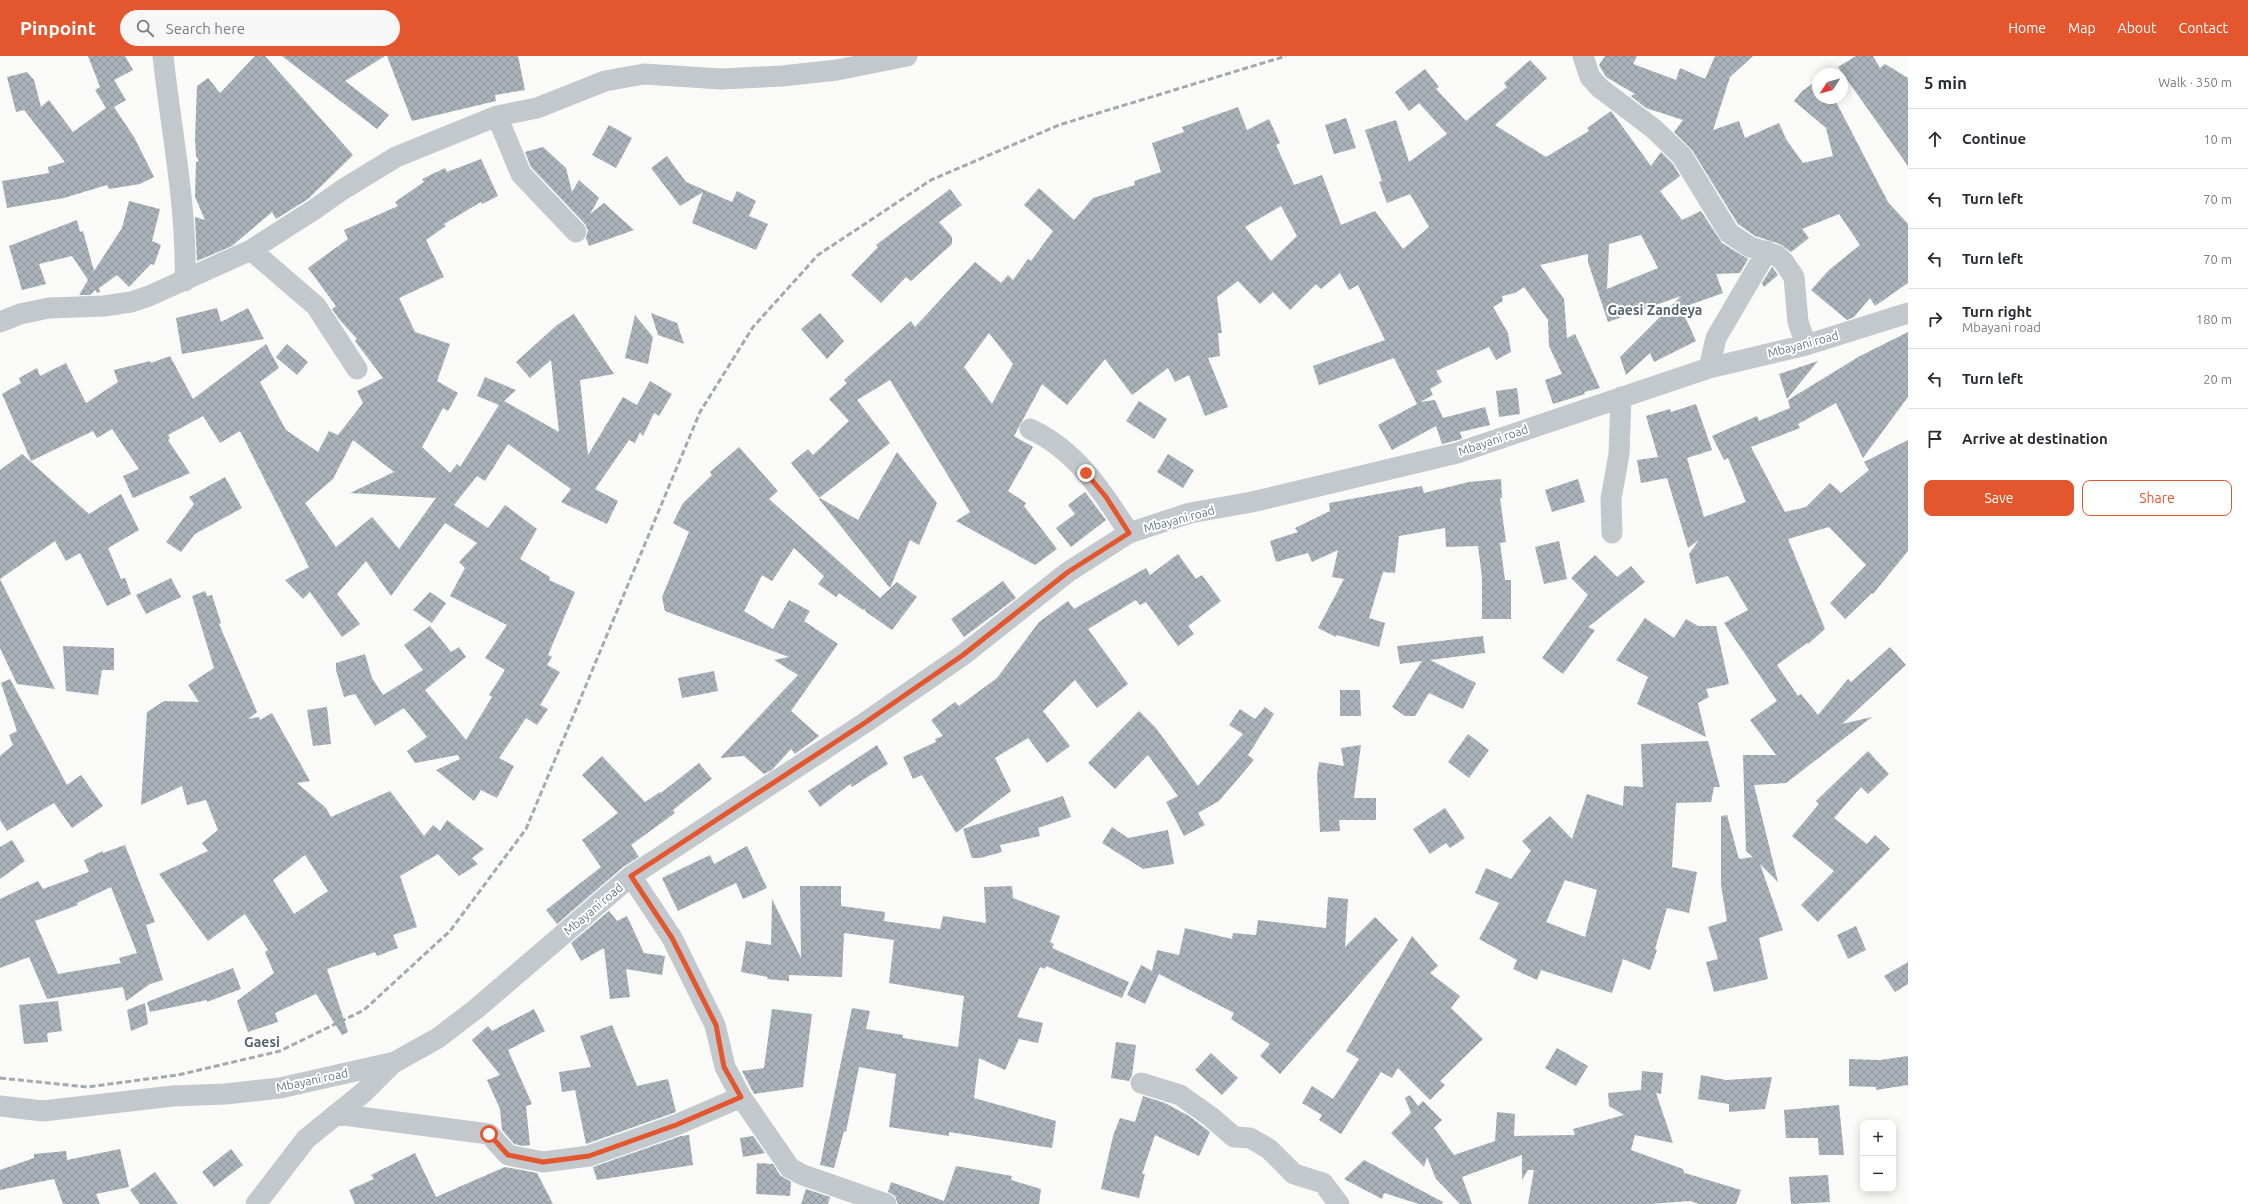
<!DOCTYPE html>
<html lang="en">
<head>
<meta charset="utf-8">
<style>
  body { margin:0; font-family:Ubuntu,sans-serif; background:#f7f7f7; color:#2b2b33 }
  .controls { position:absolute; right:12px; bottom:12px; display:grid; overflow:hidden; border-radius:8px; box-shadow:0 2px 10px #0003 }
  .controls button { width:36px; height:36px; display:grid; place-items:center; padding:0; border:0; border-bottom:1px solid #e1e1e2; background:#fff; color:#2b2b33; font:20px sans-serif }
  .compass { position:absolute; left:1812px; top:12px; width:36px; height:36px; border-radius:50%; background:#fff; box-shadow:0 2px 10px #0003; rotate:234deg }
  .stop { position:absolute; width:12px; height:12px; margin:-9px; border:3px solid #e4572e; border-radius:50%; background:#fff }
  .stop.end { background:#e4572e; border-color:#fff; box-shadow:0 1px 4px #0008 }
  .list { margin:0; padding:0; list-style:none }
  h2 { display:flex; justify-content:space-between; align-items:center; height:52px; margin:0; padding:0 16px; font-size:17px }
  h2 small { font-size:13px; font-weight:400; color:#7c7c81 }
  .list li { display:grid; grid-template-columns:26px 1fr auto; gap:12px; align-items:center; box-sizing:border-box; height:60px; padding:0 16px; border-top:1px solid #e1e1e2 }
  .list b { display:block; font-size:15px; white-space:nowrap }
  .list p { margin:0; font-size:13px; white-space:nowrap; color:#7c7c81 }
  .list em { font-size:13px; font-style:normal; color:#7c7c81 }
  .actions { display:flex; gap:8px; padding:12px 16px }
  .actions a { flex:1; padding:9px 0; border:1px solid #e4572e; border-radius:8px; text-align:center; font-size:14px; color:#e4572e }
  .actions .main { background:#e4572e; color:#fff }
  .icon { flex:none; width:22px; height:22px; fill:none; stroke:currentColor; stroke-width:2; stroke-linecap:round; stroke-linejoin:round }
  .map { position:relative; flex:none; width:1908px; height:1148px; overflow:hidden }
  header { display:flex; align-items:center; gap:24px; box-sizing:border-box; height:56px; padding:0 20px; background:#e4572e; color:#fff }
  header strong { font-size:19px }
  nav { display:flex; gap:22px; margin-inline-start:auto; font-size:14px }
  .search { width:280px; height:36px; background:#f7f7f7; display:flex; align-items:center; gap:10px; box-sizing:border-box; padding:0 14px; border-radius:22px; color:#7c7c81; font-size:15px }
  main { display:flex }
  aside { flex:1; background:#fff }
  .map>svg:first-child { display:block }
  .building { fill:url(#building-cross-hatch); fill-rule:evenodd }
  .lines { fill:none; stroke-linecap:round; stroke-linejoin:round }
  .minor { stroke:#c3c8cc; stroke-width:21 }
  .rail { stroke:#a2aab0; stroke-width:3; stroke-dasharray:6 3; stroke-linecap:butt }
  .route { stroke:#e4572e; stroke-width:5 }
  .labels { text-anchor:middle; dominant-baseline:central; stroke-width:4; stroke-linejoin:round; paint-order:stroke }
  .street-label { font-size:12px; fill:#657683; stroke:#fff }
  .quarter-label { font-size:14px; font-weight:bold; fill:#57646e; stroke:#fff }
</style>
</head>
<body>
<header>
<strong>Pinpoint</strong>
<div class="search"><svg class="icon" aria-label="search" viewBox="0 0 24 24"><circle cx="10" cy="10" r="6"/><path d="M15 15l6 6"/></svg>Search here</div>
<nav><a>Home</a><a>Map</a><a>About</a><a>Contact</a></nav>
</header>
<main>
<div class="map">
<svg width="1908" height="1148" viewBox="0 0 1908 1148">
  <defs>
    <pattern id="building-cross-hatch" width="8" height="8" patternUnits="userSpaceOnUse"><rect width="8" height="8" fill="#aab3b9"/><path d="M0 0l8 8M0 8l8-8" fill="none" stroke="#8e969c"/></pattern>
  </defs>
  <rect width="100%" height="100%" fill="#fafaf8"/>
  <path class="building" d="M88 0H125L133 14 114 24 126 44 114 51 134 81 154 121 140 128 109 133 107 129 64 142 7 152 2 125 49 117 48 111 65 106 24 54 16 56 7 21 27 16 34 24 41 51 49 44 73 76 106 52 95 34 100 31Z
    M255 0H265L353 99 308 143 276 163 272 156 232 190 197 205 195 161 205 164 195 141 196 106 199 105 196 100 195 83 197 30 208 22 220 37Z
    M282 0H385L345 25 389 59 377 73Z
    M387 0H518L525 34 495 39 496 45 412 65Z
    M1605 0H1637L1633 8 1676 24 1680 12 1705 23 1715 0H1753L1730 21 1713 74 1739 65 1745 82 1779 67 1786 83 1803 107 1833 100 1826 72 1794 45 1802 35 1818 24V42H1834L1888 146 1908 168V227L1875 250 1870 242 1854 261 1847 264 1811 234 1829 214 1860 189 1839 158 1802 173 1809 182 1791 196 1780 188 1755 180 1738 168 1692 94 1674 76 1683 64 1646 52 1631 40 1635 38 1606 21 1599 9Z
    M1856 0H1873L1880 12 1885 8 1908 22V110L1838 11Z
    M1530 4 1547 22 1495 69 1546 101 1589 75 1587 72 1611 55 1651 110 1661 96 1673 108 1680 120 1660 135 1682 164 1701 155 1722 187 1748 203 1740 217 1716 218 1723 237 1681 252 1696 285 1654 306 1650 297 1626 319 1620 301 1681 240 1608 266 1588 206V198L1540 209 1564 243 1567 282 1575 278 1600 332 1584 336 1585 338 1553 348 1545 324 1562 318 1549 290 1548 264 1524 231 1515 237 1502 240 1503 245 1493 251 1508 277 1511 296 1496 304 1489 291 1436 315 1442 326 1430 333 1433 339 1420 346 1435 344 1443 362 1485 351 1490 369 1460 376 1462 383 1442 388 1436 370 1392 394 1378 369 1417 348 1394 302 1319 329 1313 310 1385 284 1358 229 1349 234 1340 217 1321 233 1316 228 1290 254 1273 236 1260 248 1238 225 1217 241 1222 277H1218L1220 300 1208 302 1228 351 1205 360 1189 319 1175 326 1168 312 1132 339 1105 303 1067 349 1042 328 1014 380 1033 391 1008 435 1026 447 1024 450 1057 493 1035 509 956 465 970 456 890 324 857 344 890 387 819 442 791 407 808 393 813 399 849 365 829 343 847 327 844 324 911 265 915 271 975 206 1001 227 1008 219 1013 224 1028 203 1031 205 1053 175 1024 149 1039 132 1074 164 1093 142 1135 129 1134 125 1161 116 1152 87 1184 76 1182 71 1238 51 1247 74 1269 63 1280 87 1276 89 1294 129 1322 119 1341 169 1375 155 1403 193 1429 171 1410 138 1387 147 1379 126 1382 125 1365 74 1396 64 1409 106 1447 78 1419 47 1409 55 1395 36 1425 13 1439 31 1436 33 1466 65 1507 31 1504 27ZM1281 150 1297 180 1271 205 1245 171ZM1641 179 1658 212 1607 233 1609 188ZM989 277 1013 308 992 348 964 311Z
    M1346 62 1356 92 1334 98 1325 69Z
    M609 69 632 82 616 112 592 99Z
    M543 91 566 112 572 136 579 124 599 142 590 158 604 147 634 174 589 190 586 182 588 174 585 168 531 111 525 96Z
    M667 100 686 126 732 146 737 135 756 145 749 160 768 168 756 194 692 167 703 136 680 150 651 112Z
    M481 103 498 140 482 148 481 146 444 168 446 170 426 184 444 221 399 242 415 276 450 288 437 325 458 337 448 355 443 352 422 391 450 417 457 408 460 411 499 349 477 340 485 321 516 334 504 345 559 376 551 304 530 322 516 306 557 269 574 258 614 318 580 324 588 399 623 341 637 349 650 325 672 338 659 360 654 357 643 380 640 376 635 387 629 384 595 433 618 445 607 468 561 446 571 433 508 388 485 425 477 420 454 449 488 472 505 449 537 473 520 503 550 521 549 524 575 536 548 599 552 601 547 609 560 616 540 649 548 653 537 669 526 662 499 702 514 710 497 742 481 734 474 745 436 714 460 703 458 699 415 707 407 695 427 681 404 652 375 670 355 638 344 641 336 614V607L365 598 372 622 383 639 423 614 404 589 430 570 451 596 459 591 466 601 425 634 466 684 492 641 489 639 505 614 485 602 507 569 450 540 465 512 459 506 477 487 445 467 391 540 366 505 337 538 360 568 342 581 310 536 303 543 285 524 309 511 240 375 220 387 203 360 168 379 170 382 168 384 190 417 133 442 123 420 139 413 112 373 97 382 93 375 31 405 2 338 21 327 19 322 37 312 40 320 66 307 86 347 118 326 114 314 150 305 151 307 170 300 193 343 266 288 279 312 260 326 286 374 318 396 329 375 338 379 363 347 357 335 383 322 355 285 357 283 339 263 332 253 336 250 308 212 348 183 344 174 398 150 395 146 424 126 422 123 445 112 447 116ZM353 384 394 416 350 437 436 442 399 493 372 461 336 491 305 447 333 423Z
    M950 133 962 149 939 166 952 181V188L911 225 906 221 881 247 851 219 878 191 876 189Z
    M129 145 160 153 152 185 161 189 154 209 151 208 129 231 117 219 99 232 100 236 97 237 95 234 90 239H79L88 224 72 200 39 208 46 228 22 234 9 190 77 164 80 176 83 175 94 215 122 172Z
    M1772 211 1778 219 1764 231 1762 227Z
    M217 252 221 266 248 252 264 283 182 298 176 262Z
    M651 257 677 267 684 288 658 279Z
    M820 257 844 285 827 303 801 273Z
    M635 259 653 281 648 308 625 302Z
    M1908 276V341L1863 402 1836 347 1798 368 1800 372 1751 391 1785 456 1806 451 1830 427 1841 437 1869 414 1864 406 1908 384V495L1873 538 1872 537 1845 563 1830 547 1866 509 1829 471 1788 483 1825 573 1808 588 1807 587 1777 609 1798 640 1801 638 1818 659 1848 623 1851 626 1890 591 1906 609 1842 668 1872 661 1786 727 1754 729 1778 826 1760 808 1783 874 1759 882 1768 923 1714 936 1706 906 1718 903 1708 871 1727 865 1721 829V760L1727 759 1739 803 1753 801 1746 795 1743 699H1776L1750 664 1777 645 1724 567 1748 554 1728 520 1696 528 1689 498 1699 484 1688 492 1667 422 1641 427 1637 404 1658 401 1646 360 1670 353 1671 356 1696 348 1712 394 1687 402 1704 461 1746 446 1728 402 1724 404 1712 380 1757 360 1759 365 1790 352 1788 344 1860 300Z
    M287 288 308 306 297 319 276 301Z
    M1818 305 1787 343 1779 318Z
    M1517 332 1520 358 1499 361 1496 335Z
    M1139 345 1167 363 1154 383 1126 365Z
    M739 391 778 435 769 443 880 542 897 526 917 541 892 574 866 556 864 552 863 554 839 537 836 541 818 528 824 520 794 492 772 525 762 519 744 555 773 573 789 544 810 555 804 565 838 588 791 655 819 680 795 698 791 693 772 714 764 718 744 700 720 702 798 619 774 604 789 601 665 555 662 541 689 476 673 467 683 447 712 419 710 416Z
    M897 396 937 447 919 489 910 484 890 532 819 443 820 442 858 464Z
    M22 398 89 458 121 438 139 474 108 492 121 523 125 522 131 538 107 550 80 497 66 505 55 485 0 523 55 633 17 628 0 592V414Z
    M1168 398 1194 414 1183 432 1157 416Z
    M225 421 242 452 195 478 181 496 166 486 194 448 189 441Z
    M1501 423 1502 442H1500L1506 486 1500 487 1505 524H1511V563H1482V521L1478 490 1446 491 1445 472 1399 480 1395 517 1383 516 1369 562 1385 567 1379 591 1337 579 1336 581 1318 572 1344 523 1332 521 1338 494 1312 506 1308 497 1276 506 1270 485 1298 476 1295 472 1330 455 1329 447 1422 430 1424 437 1469 426Z
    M1578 423 1585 446 1552 456 1545 434Z
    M1085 436 1106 464 1071 491 1056 472 1075 458 1068 449Z
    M1559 485 1567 523 1544 528 1535 491Z
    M1178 498 1196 523 1202 519 1221 545 1188 570 1194 578 1178 590 1146 546 1140 549 1136 544 1088 573 1128 628 1097 652 1075 624 1043 655 1070 690 1047 707 1028 682 995 702 1011 735 956 777 922 719 913 723 903 701 936 686 935 683 943 680 931 664 955 646 959 650 997 622 1039 566 1068 545 1074 553 1146 512 1150 519Z
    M1595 499 1617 521 1631 510 1645 526 1588 571 1595 574 1563 618 1542 602 1588 539 1571 522Z
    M171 522 181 541 146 558 136 539Z
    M1003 525 1016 542 964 581 951 563Z
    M205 535 207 540 212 539 221 567 219 568 257 656 248 663 259 661 260 664 272 657 310 725 297 727 326 752 331 761 390 735 424 780 433 769 440 775 447 764 484 793 472 802 478 808 459 820 438 798 400 820 417 871 393 879 398 892 377 900 375 896 327 913 348 976 342 979 316 938 275 957 278 966 248 976 237 945 274 917 265 896 268 894 245 858 208 885 159 818 208 795 202 787 218 774 206 744 187 749 182 730 141 749 147 656 164 645 199 646 188 629 214 612 192 540ZM305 799 328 835 294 858 273 824Z
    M430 536 446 547 432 567 413 554Z
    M1645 562 1674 582 1686 563 1698 570H1716L1729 628 1706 633 1709 641 1698 647 1706 681 1637 648 1648 621 1616 604Z
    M1483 580 1485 597 1430 604 1476 627 1463 653 1429 637 1415 660H1405L1392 651 1422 605 1400 608 1397 590Z
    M63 590 114 592V614H102L98 639 66 635Z
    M714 615 718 635 682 642 678 622Z
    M10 623 67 729 81 719 103 750 72 772 54 747 7 775 0 764V700L13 689 9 679 17 675 1 627Z
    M1340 634H1360L1361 660H1340Z
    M327 651 331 688 313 690 307 654Z
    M1265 651 1274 658 1248 699 1254 704 1219 745 1198 757 1205 769 1184 780 1166 746 1178 740 1148 699 1115 733 1088 707 1139 655 1156 672 1198 730 1243 678 1229 669 1240 653 1255 663Z
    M1468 678 1489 694 1469 722 1448 706Z
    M1708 685 1720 731H1714L1711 746 1676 747 1672 811 1697 816 1689 857 1667 852 1655 893 1657 894 1650 914 1623 903 1612 937 1541 914 1537 924 1513 913 1517 904 1479 883 1499 847 1475 837 1486 812 1511 823 1531 795 1522 785 1550 760 1572 783 1587 738 1623 750 1624 730 1643 731 1641 688ZM1565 824 1597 834 1585 881 1546 866Z
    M877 689 888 708 852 731 850 728 820 751 808 735Z
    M1361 689 1354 742H1376V764H1339L1340 775 1320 776 1317 719 1319 706 1344 710 1341 692Z
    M1868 695 1889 718 1868 738 1861 731 1834 762 1867 788 1875 779 1890 793 1818 866 1801 849 1834 815 1792 780 1819 748 1816 745Z
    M602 700 645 746 660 736 661 737 699 707 712 723 673 754 675 757 631 789 639 801 623 811 557 868 546 854 601 811 582 784 618 757 582 719Z
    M1063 740 1071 761 1038 772 1040 780 1000 789 1002 796 980 802H972L963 773Z
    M1445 752 1465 782 1450 792 1446 787 1430 798 1413 773Z
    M1112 771 1128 782 1168 774 1174 808 1143 813 1102 787Z
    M12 784 25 805 0 823V791Z
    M125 789 155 866 146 869 163 924 150 928 126 945 123 931 47 943 29 901 0 912V843L38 825 43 833 89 816 84 804 103 795V797ZM111 831 137 897 119 902 121 907 58 918 35 865 78 849 77 847Z
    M747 790 767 832 743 843 736 827 678 855 662 822 710 799 714 808Z
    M800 830H841V850L885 856 884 865 940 873 943 860 986 867 984 831 1012 830 1013 842 1060 860 1050 886 1054 888 1052 892 1129 926 1122 942 1046 910 1045 913 1040 911 1017 961 1043 967 1038 987 1019 983 1005 1014 979 1002 974 1042 1056 1065 1052 1092 949 1076V1080L889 1071 896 1018 859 1011 846 1076 844 1075 834 1112 820 1109 852 952 870 955 866 973 903 979V982L958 991 964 940 889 927 894 884 844 877 842 921 789 919V925L767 923 768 921 741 916 746 885 771 889 772 843 801 902Z
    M1328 841 1348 843 1345 891 1375 861 1398 884 1280 1018 1260 1000 1270 988 1231 963 1234 957 1159 918 1145 948 1127 939 1141 909 1152 915 1157 894 1179 899 1185 872 1232 883 1233 877 1256 879 1258 864 1326 872Z
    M609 855 617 865 627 860 644 897 665 900 662 919 626 913 630 941 610 943 604 892 581 905 571 887Z
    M1856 870 1866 894 1848 903 1837 879Z
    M1412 880 1438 910 1430 917 1460 940 1451 952 1483 983 1440 1025 1445 1029 1430 1044 1398 1012 1392 1022 1381 1016 1341 1078 1319 1064 1322 1059 1302 1047 1312 1030 1333 1043 1359 1003 1346 995Z
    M1908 906V928L1895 936 1884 920Z
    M233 912 241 933 207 946V944L150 956 147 946Z
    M58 945 62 975 47 977 48 986 24 988 19 949Z
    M145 947 148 968 131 975 127 954Z
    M534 953 545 975 508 994 532 1048 526 1050 530 1089 523 1090 514 1088 502 1074 500 1053 487 1024 500 1019 472 984 488 970 492 975Z
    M772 953 812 958 803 1031 754 1038 742 1015 764 1012Z
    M612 969 637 1030 668 1023 676 1056 586 1088 575 1034 562 1036 559 1016 591 1011 580 980Z
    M1116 986 1136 989 1132 1019 1129 1025 1111 1022Z
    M1557 992 1588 1010 1576 1030 1545 1012Z
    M1211 997 1238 1022 1222 1039 1195 1014Z
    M1908 1000V1029L1876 1034V1031L1849 1030V1003L1880 1004Z
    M1642 1015 1663 1017 1661 1038 1656 1037 1673 1087 1635 1079 1631 1094 1683 1113 1685 1119V1117L1741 1134 1736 1148H1699L1690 1145 1650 1148H1528L1534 1114H1528L1522 1124V1099L1462 1121 1472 1148H1460L1436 1123 1427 1101 1424 1111 1391 1077 1411 1057 1405 1042 1410 1039 1418 1050 1423 1045 1442 1064 1434 1072 1454 1099 1495 1085 1497 1056 1515 1058 1514 1080 1575 1079 1573 1073 1624 1059 1609 1050 1608 1037 1641 1034Z
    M1701 1019 1726 1024 1772 1021 1765 1053 1729 1056V1048L1698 1043Z
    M1143 1040 1165 1047 1189 1060 1210 1076 1199 1100 1155 1079 1142 1118H1145L1139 1142 1101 1133 1113 1080 1120 1062 1135 1066Z
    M1839 1049 1844 1099H1819L1818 1082H1786L1784 1054Z
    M689 1079 693 1109 597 1124 593 1111 681 1080Z
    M753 1080 765 1097 743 1101 740 1082Z
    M120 1093 129 1131 96 1138 100 1148H63L54 1123 0 1134V1114L34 1102V1098L66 1095 67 1104Z
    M231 1093 243 1109 214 1131 202 1116Z
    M415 1097 436 1141 505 1111 537 1117 553 1148H355L349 1134 374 1123 371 1119Z
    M1364 1104 1443 1146 1442 1148H1419L1384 1137 1382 1143 1344 1123Z
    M757 1107 773 1108 780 1119 791 1126 790 1140 756 1138Z
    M956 1110 1012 1120 1011 1124 1041 1133 1039 1148H898L895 1140 888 1136 891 1126 944 1145Z
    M155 1116 178 1148H140L130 1134Z
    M1828 1119 1830 1146 1791 1148 1789 1121Z
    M806 1133 830 1141 828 1148H801Z"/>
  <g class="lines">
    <path class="minor" d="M163 0C171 75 187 149 185 225
      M1583 0 1590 21 1600 32 1654 73 1682 100 1729 177 1750 191 1776 199 1783 205 1794 221 1798 266 1806 289
      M497 60 521 118 576 176
      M251 194 316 250 357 313
      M0 266 20 258 49 252 104 250 131 246 149 240 251 194 315 153 342 134 396 101 497 60 537 52 605 25 644 18 721 23 782 20 837 14 907 0
      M1709 312 1716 282 1767 195
      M1030 373C1076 394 1103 436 1129 477
      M1612 477 1611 443 1619 398 1621 341
      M631 820 672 882 715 969 725 1011 741 1041 790 1112 803 1119 886 1148
      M1141 1027 1180 1039 1211 1061 1234 1081 1250 1082 1269 1093 1294 1118 1323 1127 1339 1148
      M0 1050 43 1055 173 1040 226 1038 280 1032 395 1006 438 982 476 953 631 820 866 666 963 599 1068 516 1129 477 1190 457 1252 446 1457 397 1709 312 1806 289 1908 257
      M336 1058 489 1078 508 1099 543 1106 589 1100 676 1069 741 1041
      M256 1148 306 1083 364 1036 394 1006"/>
    <path class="rail" d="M0 1022 87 1031 178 1019 280 995 364 954 450 875 526 773 700 356 753 271 818 199 931 124 1059 69 1286 0"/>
  </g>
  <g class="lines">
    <path class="route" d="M489 1078 508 1099 543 1106 589 1100 676 1069 741 1041 724 1011 716 969 672 882 631 820 866 666 963 599 1068 516 1129 477 1106 441 1086 417"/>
  </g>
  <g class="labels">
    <g class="street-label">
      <text transform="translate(1803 288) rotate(-15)">Mbayani road</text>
      <text transform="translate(1493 384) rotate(-19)">Mbayani road</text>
      <text transform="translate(1179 463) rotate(-15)">Mbayani road</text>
      <text transform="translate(593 853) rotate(-40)">Mbayani road</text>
      <text transform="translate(312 1024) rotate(-12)">Mbayani road</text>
    </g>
    <g class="quarter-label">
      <text x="1655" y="254">Gaesi Zandeya</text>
      <text x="262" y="986">Gaesi</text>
    </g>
  </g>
</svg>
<div class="controls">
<button>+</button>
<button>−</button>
</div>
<svg class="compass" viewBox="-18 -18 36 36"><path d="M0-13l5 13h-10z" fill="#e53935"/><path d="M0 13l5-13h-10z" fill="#7c7c81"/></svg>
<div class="stop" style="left:489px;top:1078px"></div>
<div class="stop end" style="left:1086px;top:417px"></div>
</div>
<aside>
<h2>5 min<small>Walk · 350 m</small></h2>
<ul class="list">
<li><svg class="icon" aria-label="ahead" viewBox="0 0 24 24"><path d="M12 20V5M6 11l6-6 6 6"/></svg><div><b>Continue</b></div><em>10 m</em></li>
<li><svg class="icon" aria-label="left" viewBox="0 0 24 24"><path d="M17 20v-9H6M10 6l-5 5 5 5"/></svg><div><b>Turn left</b></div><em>70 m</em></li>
<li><svg class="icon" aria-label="left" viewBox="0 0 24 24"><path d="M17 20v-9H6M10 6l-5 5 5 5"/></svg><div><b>Turn left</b></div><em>70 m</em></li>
<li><svg class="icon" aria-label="right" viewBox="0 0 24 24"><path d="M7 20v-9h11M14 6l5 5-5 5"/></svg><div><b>Turn right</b><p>Mbayani road</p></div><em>180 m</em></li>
<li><svg class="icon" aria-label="left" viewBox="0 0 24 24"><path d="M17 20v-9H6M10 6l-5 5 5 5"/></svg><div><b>Turn left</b></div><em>20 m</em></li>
<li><svg class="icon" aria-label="arrive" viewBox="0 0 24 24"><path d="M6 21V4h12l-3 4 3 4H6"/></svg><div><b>Arrive at destination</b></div></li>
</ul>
<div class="actions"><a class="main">Save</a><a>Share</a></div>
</aside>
</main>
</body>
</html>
